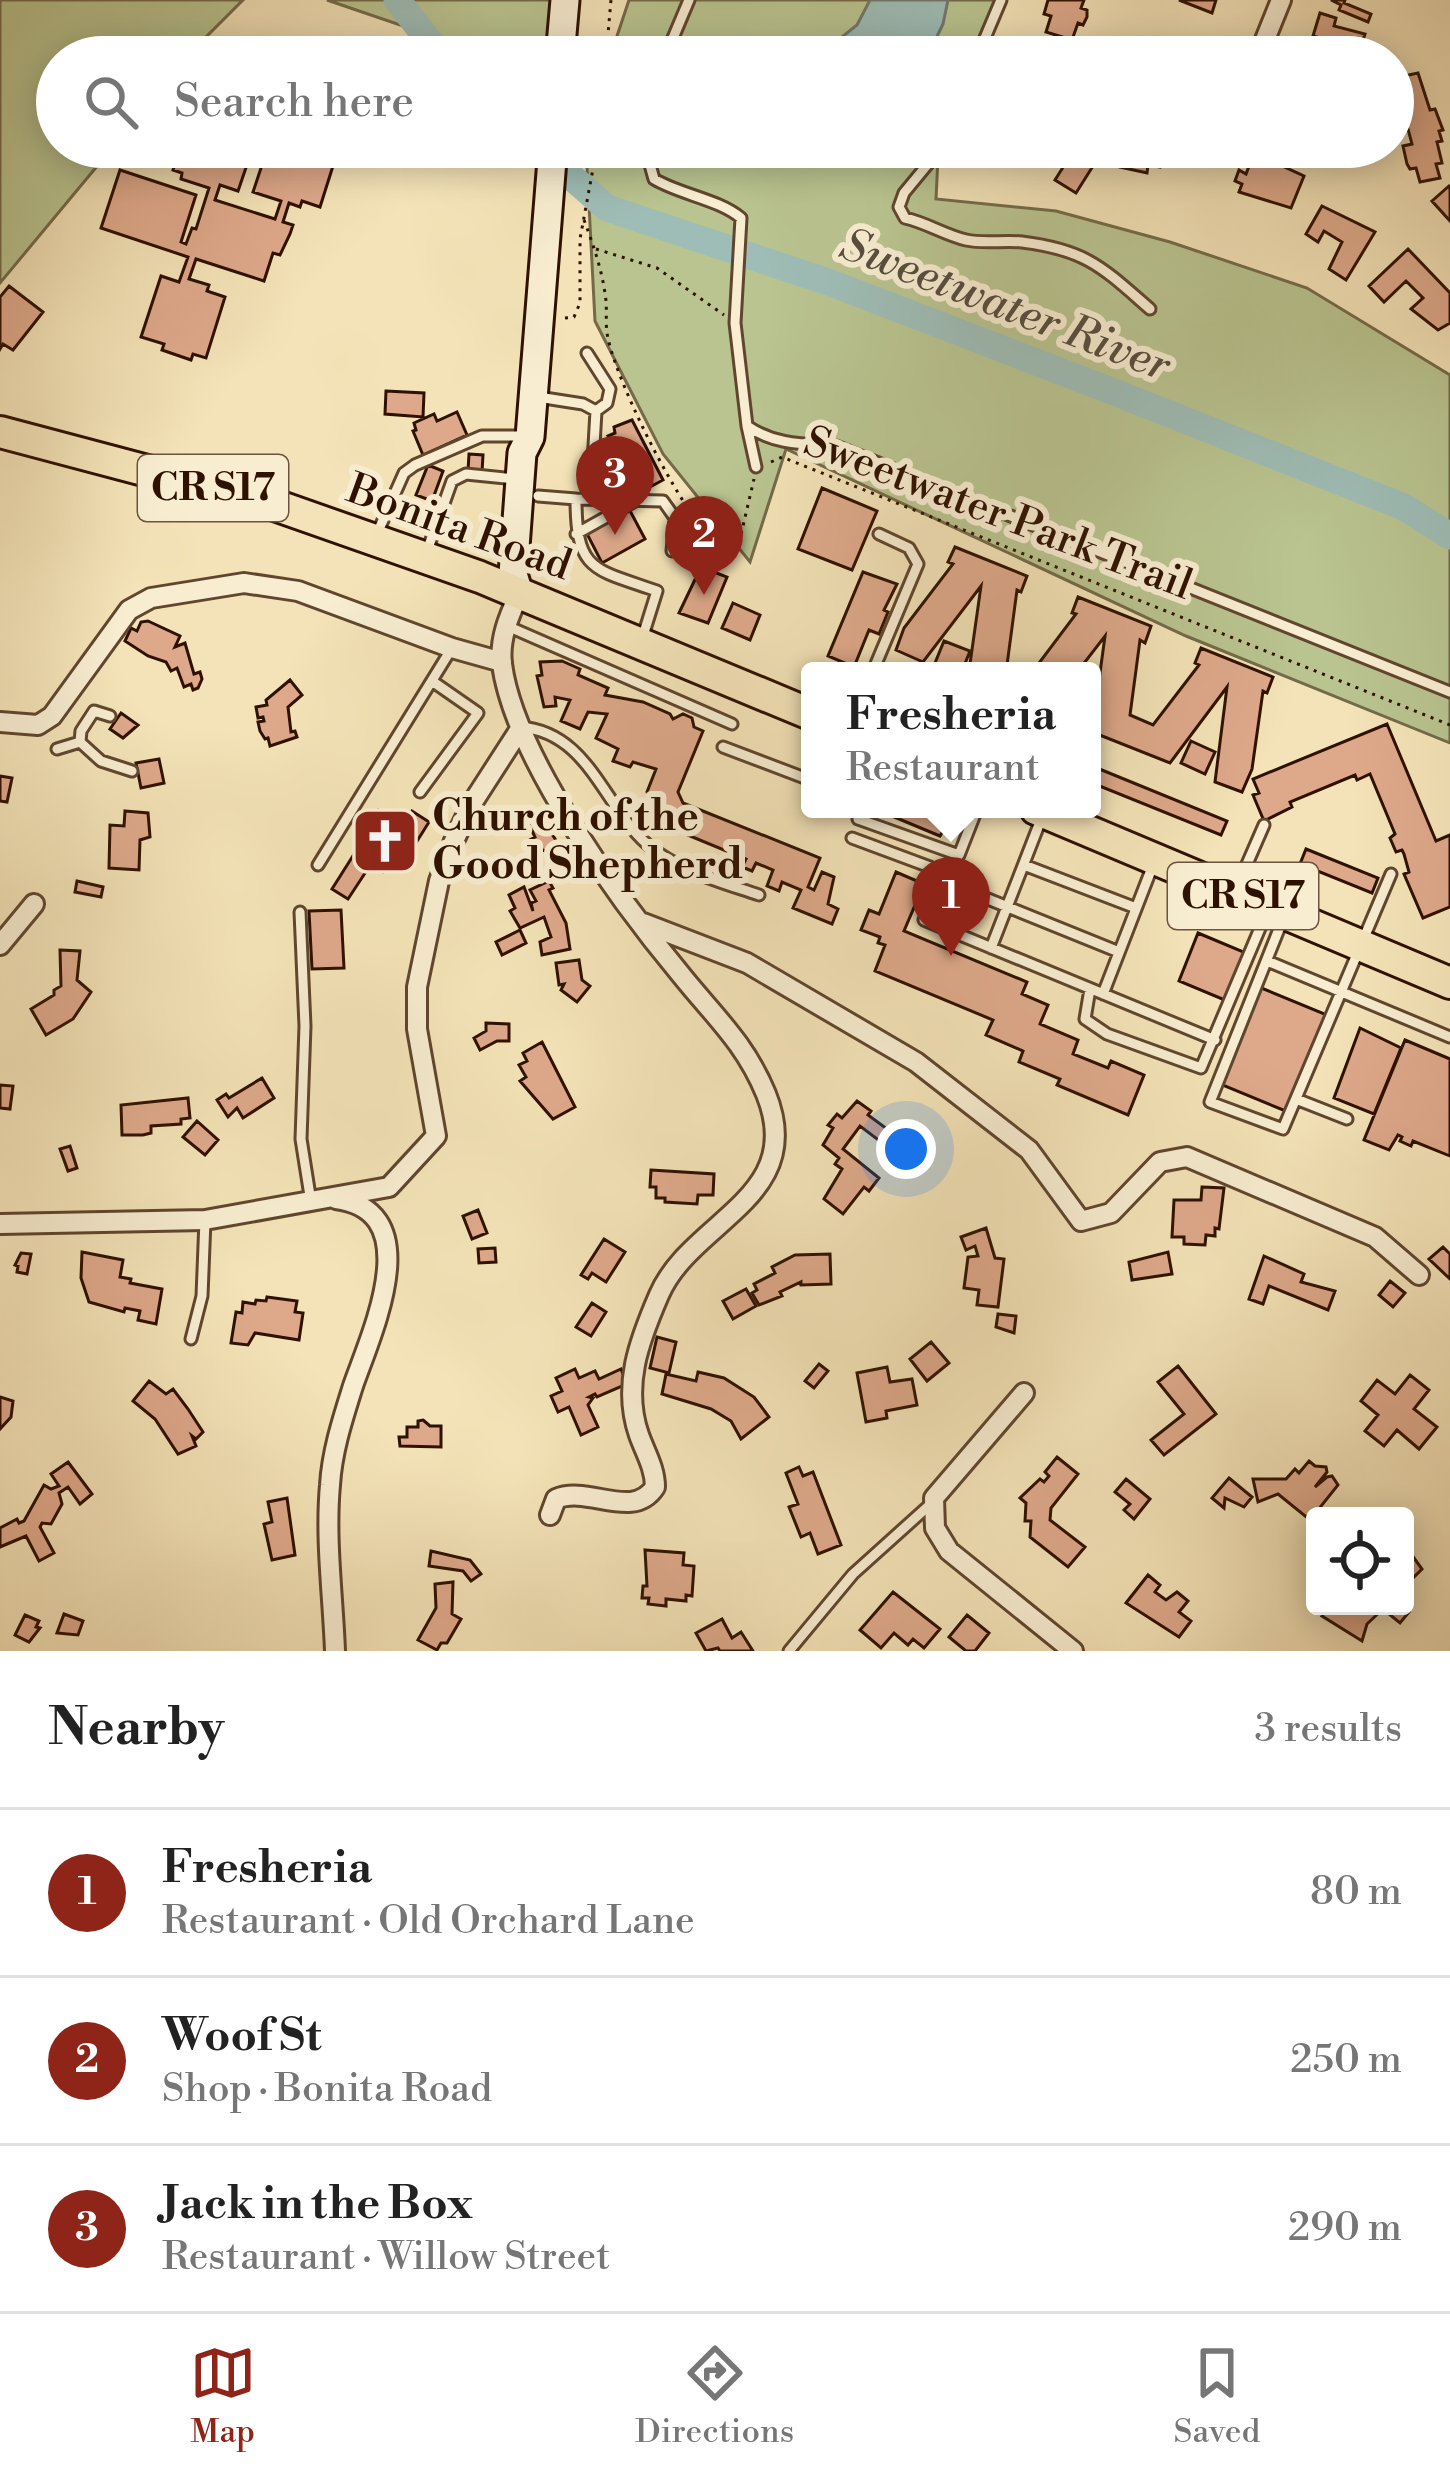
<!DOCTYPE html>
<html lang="en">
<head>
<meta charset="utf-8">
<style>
  body { margin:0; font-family:"Libre Bodoni",serif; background:#f2f2f2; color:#222 }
  .controls { position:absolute; right:36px; bottom:36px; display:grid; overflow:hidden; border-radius:12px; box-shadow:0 6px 30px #0003 }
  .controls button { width:108px; height:108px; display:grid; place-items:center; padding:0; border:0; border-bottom:3px solid #e0e0e0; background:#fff; color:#222; font:60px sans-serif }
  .you { position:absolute; left:906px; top:1149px; width:42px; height:42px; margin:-30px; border:9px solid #fff; border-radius:50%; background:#1a73e8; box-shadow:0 0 0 18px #1a73e833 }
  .badge { display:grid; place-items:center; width:78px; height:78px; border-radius:50%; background:#8f2418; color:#fff; font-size:39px; font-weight:700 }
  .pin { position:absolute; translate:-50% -99px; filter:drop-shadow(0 3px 6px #0008) }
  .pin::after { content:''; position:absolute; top:63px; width:42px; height:36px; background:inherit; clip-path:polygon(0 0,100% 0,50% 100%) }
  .popup { position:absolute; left:801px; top:662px; width:300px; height:156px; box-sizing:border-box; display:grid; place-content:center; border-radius:12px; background:#fff; filter:drop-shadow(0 3px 9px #0005); font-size:39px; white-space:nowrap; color:#767676 }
  .popup b { font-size:45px; color:#222 }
  .popup::after { content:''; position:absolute; left:50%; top:100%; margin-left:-24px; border:24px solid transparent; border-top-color:#fff }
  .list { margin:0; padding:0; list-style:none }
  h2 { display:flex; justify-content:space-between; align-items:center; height:156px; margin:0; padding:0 48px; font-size:51px }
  h2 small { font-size:39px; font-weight:400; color:#767676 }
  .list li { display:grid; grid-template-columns:78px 1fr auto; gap:36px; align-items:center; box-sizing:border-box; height:168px; padding:0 48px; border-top:3px solid #e0e0e0 }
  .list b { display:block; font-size:45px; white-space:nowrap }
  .list p { margin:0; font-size:39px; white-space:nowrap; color:#767676 }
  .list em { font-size:39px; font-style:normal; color:#767676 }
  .icon { flex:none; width:66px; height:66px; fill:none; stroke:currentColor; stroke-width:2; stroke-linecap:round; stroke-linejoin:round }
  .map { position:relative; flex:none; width:1450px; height:1651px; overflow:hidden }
  .search { position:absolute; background:#fff; box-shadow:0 6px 30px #0003; left:36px; right:36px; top:36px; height:132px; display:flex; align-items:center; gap:30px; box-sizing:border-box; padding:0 42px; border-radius:66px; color:#767676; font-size:45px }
  .sheet { height:660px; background:#fff }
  nav { display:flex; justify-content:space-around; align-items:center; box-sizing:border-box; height:168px; border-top:3px solid #e0e0e0; background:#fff; font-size:33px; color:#767676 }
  nav a { display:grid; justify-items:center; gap:6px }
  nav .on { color:#8f2418 }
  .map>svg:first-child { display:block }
  .green { fill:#b9c490; stroke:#746a48; stroke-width:3 }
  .water { fill:#9ebdb6; stroke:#72786d; stroke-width:3 }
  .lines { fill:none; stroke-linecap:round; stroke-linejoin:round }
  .river { stroke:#9ebdb6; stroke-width:27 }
  .building { fill:#dea98b; stroke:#2f1100; stroke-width:3 }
  .service-casing { stroke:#60462e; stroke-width:15 }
  .minor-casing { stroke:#60462e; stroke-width:24 }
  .secondary-casing { stroke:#2f1100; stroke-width:33 }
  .primary-casing { stroke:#2f1100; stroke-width:36 }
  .path { stroke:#2f1100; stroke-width:3; stroke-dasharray:3 6; stroke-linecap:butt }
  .service { stroke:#f8edd1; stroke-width:9 }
  .minor { stroke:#f8edd1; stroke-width:18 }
  .secondary { stroke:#f8edd1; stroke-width:27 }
  .primary { stroke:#f4e3b8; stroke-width:30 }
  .labels { text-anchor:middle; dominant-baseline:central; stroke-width:12; stroke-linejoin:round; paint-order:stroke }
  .shield { fill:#f8edd1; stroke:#6b533f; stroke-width:3 }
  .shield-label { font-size:39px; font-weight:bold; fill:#2f1100 }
  .street-label { font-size:42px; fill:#2f1100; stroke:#f8edd1 }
  .poi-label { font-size:42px; font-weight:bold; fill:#2f1100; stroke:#f8edd1; text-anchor:start }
  .water-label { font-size:45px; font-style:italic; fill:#564d40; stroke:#f8edd1 }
</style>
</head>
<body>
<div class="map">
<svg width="1450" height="1651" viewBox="0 0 1450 1651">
  <rect width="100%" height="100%" fill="#f4e3b8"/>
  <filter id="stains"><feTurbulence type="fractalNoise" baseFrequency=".00167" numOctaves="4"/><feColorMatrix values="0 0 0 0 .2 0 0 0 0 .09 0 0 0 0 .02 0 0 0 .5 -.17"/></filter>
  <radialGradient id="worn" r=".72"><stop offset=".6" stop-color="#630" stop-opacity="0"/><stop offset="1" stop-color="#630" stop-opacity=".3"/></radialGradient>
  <path class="green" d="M0 0H243L186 57H57V147H113L0 283Z
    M327 0H565L561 57H494Z
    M629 0H1005L981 57H610Z
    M586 147H943L938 158 936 199 1056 211 1170 242 1307 288 1450 375V743L1186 636 786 449 750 562 663 454 595 321Z"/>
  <path class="water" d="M870 0H948L943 24 927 57H817L857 25Z
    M602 213 819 284 816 288 600 217Z"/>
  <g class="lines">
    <path class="river" d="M397 0 442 57
      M537 147 607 208 831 283 1109 390 1404 507 1450 536"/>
  </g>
  <path class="building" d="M1048 0H1084L1081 8 1087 10V17L1083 25 1078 23 1072 40 1046 32 1051 16 1044 14Z
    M1179 0H1216L1212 13Z
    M1331 0H1345L1344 3 1371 14 1368 22 1339 10 1341 5Z
    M1320 13 1336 18 1334 26 1365 34 1357 57H1315L1320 38 1313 36Z
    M1418 73 1430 110 1435 109 1443 130 1439 131 1442 141 1437 142 1442 163 1436 164 1440 178 1420 182 1416 168 1410 169 1407 164 1403 146 1412 144 1399 95 1405 93 1404 76Z
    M181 147H253L238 191 220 185 215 200 275 219 281 201 253 192 268 147H339L320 207 302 201 300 207 289 203 283 222 293 225 290 234 280 255 273 253 264 281 196 259 189 279 209 285 207 291 225 297 206 358 193 354 191 360 162 350 164 344 141 337 161 276 179 282 188 257 101 228 120 170 196 195 181 242 186 244 192 228 196 229 209 188 181 179 182 173 173 170Z
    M1135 147H1176L1173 159 1162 157 1160 167 1148 165 1147 173 1120 167 1124 150 1134 152Z
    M1190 147H1239L1234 160 1218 154 1216 160Z
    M1072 153 1093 166 1076 193 1055 180Z
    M1254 153 1304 176 1291 208 1239 192 1242 184 1235 181 1239 170 1246 174Z
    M1449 186 1450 187V221L1432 201Z
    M1322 206 1375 232 1346 280 1329 269 1342 242 1324 231 1318 242 1306 234Z
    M1408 249 1450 293V323L1438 330 1411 309 1423 298 1406 281 1384 302 1369 286Z
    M9 286 43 312 13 350 3 344 0 349V297Z
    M386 391 424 393 423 417 385 414Z
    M457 412 467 435 423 455 413 431 416 430 414 423 434 414 437 421Z
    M632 420 663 480 637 494 608 436 615 433 614 427Z
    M469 454 483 455 482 472 468 471Z
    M428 465 443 471 432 501 416 495Z
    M822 488 877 511 852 570 798 549Z
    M628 507 645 539 602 563 585 530Z
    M955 547 1027 576 1021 592 1017 590 1007 665 1020 671H969L981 586 923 662 896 650 904 628 953 564 948 562Z
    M701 567 727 577 708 623 679 613Z
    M863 572 897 584 884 610 888 612 879 634 869 630 854 667 828 656Z
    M1078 597 1151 626 1145 643 1140 640 1130 715 1153 725 1199 665 1195 663 1201 648 1273 677 1267 693 1263 691 1252 769 1242 792 1215 782 1227 687 1170 763 1092 732 1105 636 1078 671H1033L1076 614 1072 613Z
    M733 603 760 615 750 640 722 628Z
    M148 621 180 636 175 647 185 643 194 674 200 672 202 679 198 688 193 690 191 684 184 687 177 668 171 671 166 662 148 656 125 641 131 628 137 631 141 622Z
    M944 641 970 651 962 671 935 663Z
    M562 661 580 669 578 675 608 688 605 695 643 702 670 714 673 719 683 714 692 718 694 727 703 731 678 792 683 803 820 858 808 887 814 890 822 872 834 877 828 904 838 909 832 924 793 908 801 890 782 882 779 891 767 886 773 870 756 863 752 871 742 867 746 859 661 824 647 792 656 769 633 762 630 767 613 761 618 749 596 738 607 714 588 712 580 729 561 721 570 700 555 697 556 706 544 707 537 676 542 675 540 662Z
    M290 680 302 695 288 707 291 732 295 731 297 737 270 746 268 738 265 739 260 731 258 722 264 721 263 717 258 718 256 707 267 705 266 700Z
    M121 713 138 725 123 738 110 729Z
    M1387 724 1436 841 1450 835V907L1423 918 1404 874 1409 872 1404 854 1402 850 1396 852 1390 838 1395 834 1370 774 1357 780 1355 775 1290 802 1292 807 1264 821 1253 795 1259 793 1253 779Z
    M1191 741 1215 752 1205 774 1181 763Z
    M159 759 164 783 141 788 136 763Z
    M1092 766 1227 821 1221 835 1092 783Z
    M0 776 12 778 7 802 0 801Z
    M875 809H947L960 814 952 835 943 831 940 836Z
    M378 810 403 826 412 811 429 822 402 865 392 858 383 872 371 864 348 899 332 889 368 832 369 819Z
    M125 811 148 813 150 837 140 840 139 870 109 868 110 825 124 826Z
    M541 817 559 845 550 854 543 850 532 856 524 843 535 837 529 824Z
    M1306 849 1378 878 1372 893 1300 864Z
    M896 872 924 884 904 931 1027 982 1022 994 1048 1005 1040 1024 1078 1040 1073 1054 1108 1068 1111 1061 1144 1075 1128 1115 1057 1085 1060 1079 1019 1062 1023 1051 986 1035 993 1020 875 971 885 945 878 943 880 937 861 930 869 910 879 914Z
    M77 881 103 887 101 897 75 892Z
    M549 881 553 888 549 890 566 923 570 949 542 955 540 942 551 937 544 917 520 928 510 911 515 908 509 895 524 887 533 911 531 903 536 901 530 890Z
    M341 910 344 968 312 969 309 911Z
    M520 930 526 943 502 955 496 942Z
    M1198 933 1246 953 1227 1001 1179 981Z
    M60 950 80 951 77 980 91 992 73 1019 46 1035 31 1009 54 995V990L61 986Z
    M579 960 582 980 590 986 577 1002 561 990 564 984 559 985 556 963Z
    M1259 987 1327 1015 1288 1112 1220 1084Z
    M486 1023 509 1024V1041H497L480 1050 474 1038 486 1031Z
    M1360 1028 1401 1048 1374 1114 1334 1098Z
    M1405 1040 1450 1059V1156L1413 1141 1411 1146 1400 1141 1402 1137 1398 1135 1389 1150 1364 1140Z
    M542 1042 575 1107 553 1119 520 1081 526 1077 519 1065 527 1061 523 1053Z
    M262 1078 274 1098 243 1118 237 1108 228 1117 217 1100 226 1094 229 1098Z
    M0 1085 13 1086 10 1109 0 1108Z
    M188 1098 190 1118 181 1119V1124L151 1126V1133L143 1135H122L121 1105Z
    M857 1101 871 1111 868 1115 902 1140 893 1151 860 1126 843 1149 879 1178 869 1191 864 1187 843 1214 824 1199 842 1169 835 1164 839 1158 823 1145 833 1128 828 1125 837 1114 842 1118Z
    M197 1121 218 1140 205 1155 183 1137Z
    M70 1146 77 1168 68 1171 60 1149Z
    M651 1170 714 1174 713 1195H698L697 1204 665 1202V1198H656V1187H650Z
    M1202 1187 1224 1188 1219 1229 1215 1228V1236L1206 1235 1205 1245 1184 1244V1237H1172L1174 1200H1201Z
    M478 1210 487 1233 472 1239 463 1216Z
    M986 1228 995 1258 1004 1259 998 1307 977 1305 979 1290 964 1288 968 1257 978 1256 975 1246 966 1250 961 1237Z
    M604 1239 625 1252 606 1282 592 1273 588 1279 581 1275Z
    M1443 1247 1450 1254V1279L1429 1259Z
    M495 1248 496 1262 479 1263 478 1249Z
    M82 1252 123 1260 120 1277 131 1279 130 1283 162 1289 156 1324 138 1320 140 1311 125 1308 124 1312 89 1302 81 1278Z
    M1168 1252 1172 1274 1132 1280 1129 1262Z
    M21 1253 31 1254 27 1274 17 1272 18 1266 15 1265Z
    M830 1254 831 1284 801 1285V1282L780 1292 782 1296 759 1305 752 1293 757 1290 754 1284 775 1273 772 1267 795 1255Z
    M1264 1256 1304 1274 1301 1282 1335 1291 1328 1310 1269 1286 1263 1304 1249 1299Z
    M1390 1281 1405 1293 1393 1307 1379 1295Z
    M746 1289 756 1306 733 1319 723 1301Z
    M267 1297 297 1301 295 1312 303 1313 299 1340 255 1333 248 1345 231 1343 236 1312 242 1313 243 1302 255 1304 256 1300 266 1301Z
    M592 1303 606 1312 591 1336 576 1327Z
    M998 1314 1016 1316 1014 1333 996 1327Z
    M657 1337 676 1342 669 1373 650 1368Z
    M931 1342 949 1363 927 1381 910 1359Z
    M819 1364 828 1371 814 1388 805 1381Z
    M1178 1366 1216 1414 1164 1455 1151 1440 1184 1414 1158 1382Z
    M887 1367 890 1382 912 1379 917 1405 886 1411 887 1418 866 1422 857 1373Z
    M575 1369 579 1378 595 1371 599 1379 621 1369 627 1384 597 1397 595 1394 589 1397 593 1398 588 1405 598 1427 581 1435 569 1407 558 1412 551 1396 562 1391 556 1378Z
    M698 1372 724 1378 754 1397 769 1417 741 1439 731 1421 711 1409 662 1394 666 1374 696 1381Z
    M1410 1375 1429 1390 1414 1409 1437 1427 1419 1449 1397 1430 1384 1446 1365 1431 1378 1415 1361 1401 1377 1380 1395 1394Z
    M149 1381 166 1394 173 1389 188 1409 203 1432 196 1439 192 1436 196 1446 178 1454 155 1419 133 1401Z
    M0 1397 13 1401 11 1417 0 1429Z
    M423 1420 430 1426H441V1447L400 1446 399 1437H407V1427H418V1421Z
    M1057 1457 1078 1474 1051 1508 1050 1520 1085 1547 1068 1567 1030 1537 1031 1521H1025L1026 1503 1020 1498 1040 1479 1044 1482 1049 1476 1045 1472Z
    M1309 1461 1315 1466 1326 1467 1327 1472 1315 1487 1327 1477 1332 1476 1338 1485 1310 1520 1278 1494 1258 1502 1253 1479H1286L1295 1469 1299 1473Z
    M68 1462 92 1494 80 1504 68 1487 59 1493 62 1504 51 1524 42 1523 40 1527 54 1553 39 1561 26 1536 0 1547V1528L17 1519 19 1523 24 1521 44 1485 51 1489 59 1486 51 1474Z
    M799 1467 803 1476 813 1472 841 1545 818 1554 810 1533 801 1537 789 1507 798 1504 786 1473Z
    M1229 1478 1252 1497 1244 1507 1225 1498 1224 1508 1212 1498Z
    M1126 1479 1150 1499 1134 1519 1124 1510 1130 1504 1115 1492Z
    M287 1498 295 1555 272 1560 264 1524 272 1522 268 1502Z
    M645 1550 684 1553 683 1565 694 1566 692 1596 686 1595V1601L666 1599V1606L648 1604 649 1598H642L643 1586H647Z
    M431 1551 470 1560 481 1574 471 1581 463 1571 429 1566Z
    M1409 1551 1422 1569 1405 1586V1554Z
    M1148 1575 1160 1585 1155 1592 1166 1600 1177 1592 1188 1601 1179 1612 1191 1621 1179 1637 1126 1603Z
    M453 1582 452 1614 461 1619 447 1643H441L437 1650 418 1640 436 1608 435 1584Z
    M893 1592 940 1629 924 1648 913 1639 908 1645 894 1633 881 1648 860 1630Z
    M1330 1606H1401L1409 1612 1400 1623 1383 1609 1367 1624 1362 1641 1322 1616Z
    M64 1614 83 1621 78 1635 57 1633Z
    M25 1615 39 1621 36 1627 40 1628 29 1642 15 1635Z
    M967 1615 989 1633 975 1651H966L949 1637Z
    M722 1619 732 1638 741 1632 753 1651H720L718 1648 706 1651 696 1633Z"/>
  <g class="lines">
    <defs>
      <path id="service" d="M665 57 689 0
        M977 57 1001 0
        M645 147 654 179C681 195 718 199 741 218L735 323 747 426 756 467
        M942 147 904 193 899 207 905 218C927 223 945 235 966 240 984 244 1004 240 1022 242 1087 250 1103 268 1150 309
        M538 397 583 404 596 411 607 403 610 389 587 353
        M747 426C775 445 803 444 836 446L1450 692
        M592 480 596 411
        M538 496 576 499C576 572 594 569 657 591L642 639
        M576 499 663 501 675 518 672 551
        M576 534 635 501
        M376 536 404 473 415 465 482 436H525
        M427 551 452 481 466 474 515 479
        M505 625 732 724
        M873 671 918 564 909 548 879 534
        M519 727C588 731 603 805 647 844 678 871 721 882 759 895
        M80 742 101 761 132 771
        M80 742 81 731 94 711 110 716
        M723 747 810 780
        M57 749 80 742
        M420 792 478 713 432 681
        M858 819 959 855 977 809
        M852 838 930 867 941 880 924 920 1215 1040
        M318 865 452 648
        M1024 865 1136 908
        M941 880 1119 952
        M1237 887 1264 825
        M300 912 305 1026 301 1139 311 1202
        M1283 919 1210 1102 1283 1129 1391 874
        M991 948 1042 817
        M1267 961 1450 1037
        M1090 989 1085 1019 1107 1034 1201 1068 1266 914
        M1103 994 1153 865
        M1296 1099 1347 1119
        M191 1339 202 1296 205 1220
        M789 1651 853 1574 934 1501"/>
      <path id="minor" d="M1143 52 1218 57
        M1258 57 1281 0
        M1338 147 1339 149
        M519 594C509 616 499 639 502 664 514 757 622 904 682 976 715 1017 745 1043 766 1094 808 1198 691 1220 659 1295 639 1341 622 1386 639 1435 645 1452 655 1468 655 1487 633 1521 588 1485 556 1499L550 1515
        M0 722 38 725 52 716 129 610 151 598 244 583 298 591 452 648 502 662
        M643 923 747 963 916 1062 1029 1150 1081 1221 1111 1213 1160 1162 1187 1157 1375 1237 1419 1275
        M0 945 34 904
        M0 1224 205 1220 389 1187 436 1136 417 1029V987L439 881 454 841 471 805 520 729
        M1024 1393 934 1498 935 1528 949 1551 1073 1651
        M335 1651C333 1597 325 1539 330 1485 332 1451 343 1418 353 1386 371 1334 429 1211 336 1199"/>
      <path id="secondary" d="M560 57 565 0
        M519 594 513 574 522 453 530 437 553 147"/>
      <path id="primary" d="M0 432 272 504 480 577 810 714
        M1036 809 1450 983"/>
    </defs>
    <use href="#service" class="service-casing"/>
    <use href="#minor" class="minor-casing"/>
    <use href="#secondary" class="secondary-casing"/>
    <use href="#primary" class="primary-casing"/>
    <path class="path" d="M606 57 611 0
      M584 220C594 247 603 273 606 301 607 313 605 326 608 338 617 384 689 532 728 554L739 543 754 479
      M596 249 657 268 724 315
      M565 318 574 317 580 303V239L597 147
      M771 462 782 457 1450 725"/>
    <use href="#service" class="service"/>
    <use href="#minor" class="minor"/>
    <use href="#secondary" class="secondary"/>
    <use href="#primary" class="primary"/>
  </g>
  <defs>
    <symbol id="church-square" viewBox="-11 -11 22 22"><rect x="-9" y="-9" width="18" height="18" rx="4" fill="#8f2418" stroke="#f8edd1"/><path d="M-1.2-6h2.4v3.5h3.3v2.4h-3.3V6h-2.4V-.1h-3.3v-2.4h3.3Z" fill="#fff"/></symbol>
  </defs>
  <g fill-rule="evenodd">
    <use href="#church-square" x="347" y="803" width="76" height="76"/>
  </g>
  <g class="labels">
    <g class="shield">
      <rect x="138" y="455" width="150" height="66" rx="9"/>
      <rect x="1168" y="863" width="150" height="66" rx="9"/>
    </g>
    <g class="shield-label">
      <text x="213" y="488">CR S17</text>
      <text x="1243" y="896">CR S17</text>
    </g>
    <g class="street-label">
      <text transform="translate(998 514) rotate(21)">Sweetwater Park Trail</text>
      <text transform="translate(459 528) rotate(20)">Bonita Road</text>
    </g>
    <g class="poi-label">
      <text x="432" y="817">Church of the<tspan x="432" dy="48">Good Shepherd</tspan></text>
    </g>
    <g class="water-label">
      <text transform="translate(1005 306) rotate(21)">Sweetwater River</text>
    </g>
  </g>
  <rect width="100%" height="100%" filter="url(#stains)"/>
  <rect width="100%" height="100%" fill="url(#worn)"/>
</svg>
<div class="controls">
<button><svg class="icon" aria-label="locate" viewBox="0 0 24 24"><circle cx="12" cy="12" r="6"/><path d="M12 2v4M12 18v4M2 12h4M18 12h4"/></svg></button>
</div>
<div class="you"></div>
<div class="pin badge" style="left:951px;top:956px">1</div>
<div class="popup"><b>Fresheria</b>Restaurant</div>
<div class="pin badge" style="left:704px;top:595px">2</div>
<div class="pin badge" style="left:615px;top:535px">3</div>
<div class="search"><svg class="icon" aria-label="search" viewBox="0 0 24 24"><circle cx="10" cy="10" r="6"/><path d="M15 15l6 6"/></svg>Search here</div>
</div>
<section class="sheet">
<h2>Nearby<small>3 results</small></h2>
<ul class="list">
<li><span class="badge">1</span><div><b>Fresheria</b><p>Restaurant · Old Orchard Lane</p></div><em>80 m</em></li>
<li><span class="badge">2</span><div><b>Woof St</b><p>Shop · Bonita Road</p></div><em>250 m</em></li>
<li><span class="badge">3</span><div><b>Jack in the Box</b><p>Restaurant · Willow Street</p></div><em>290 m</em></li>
</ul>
</section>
<nav>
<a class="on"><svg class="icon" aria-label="map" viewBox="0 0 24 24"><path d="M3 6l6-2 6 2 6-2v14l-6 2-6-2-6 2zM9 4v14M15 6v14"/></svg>Map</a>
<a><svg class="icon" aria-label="directions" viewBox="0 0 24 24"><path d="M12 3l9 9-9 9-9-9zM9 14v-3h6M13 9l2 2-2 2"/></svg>Directions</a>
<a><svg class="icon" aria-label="saved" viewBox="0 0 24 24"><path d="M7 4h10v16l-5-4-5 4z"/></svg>Saved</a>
</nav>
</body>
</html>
